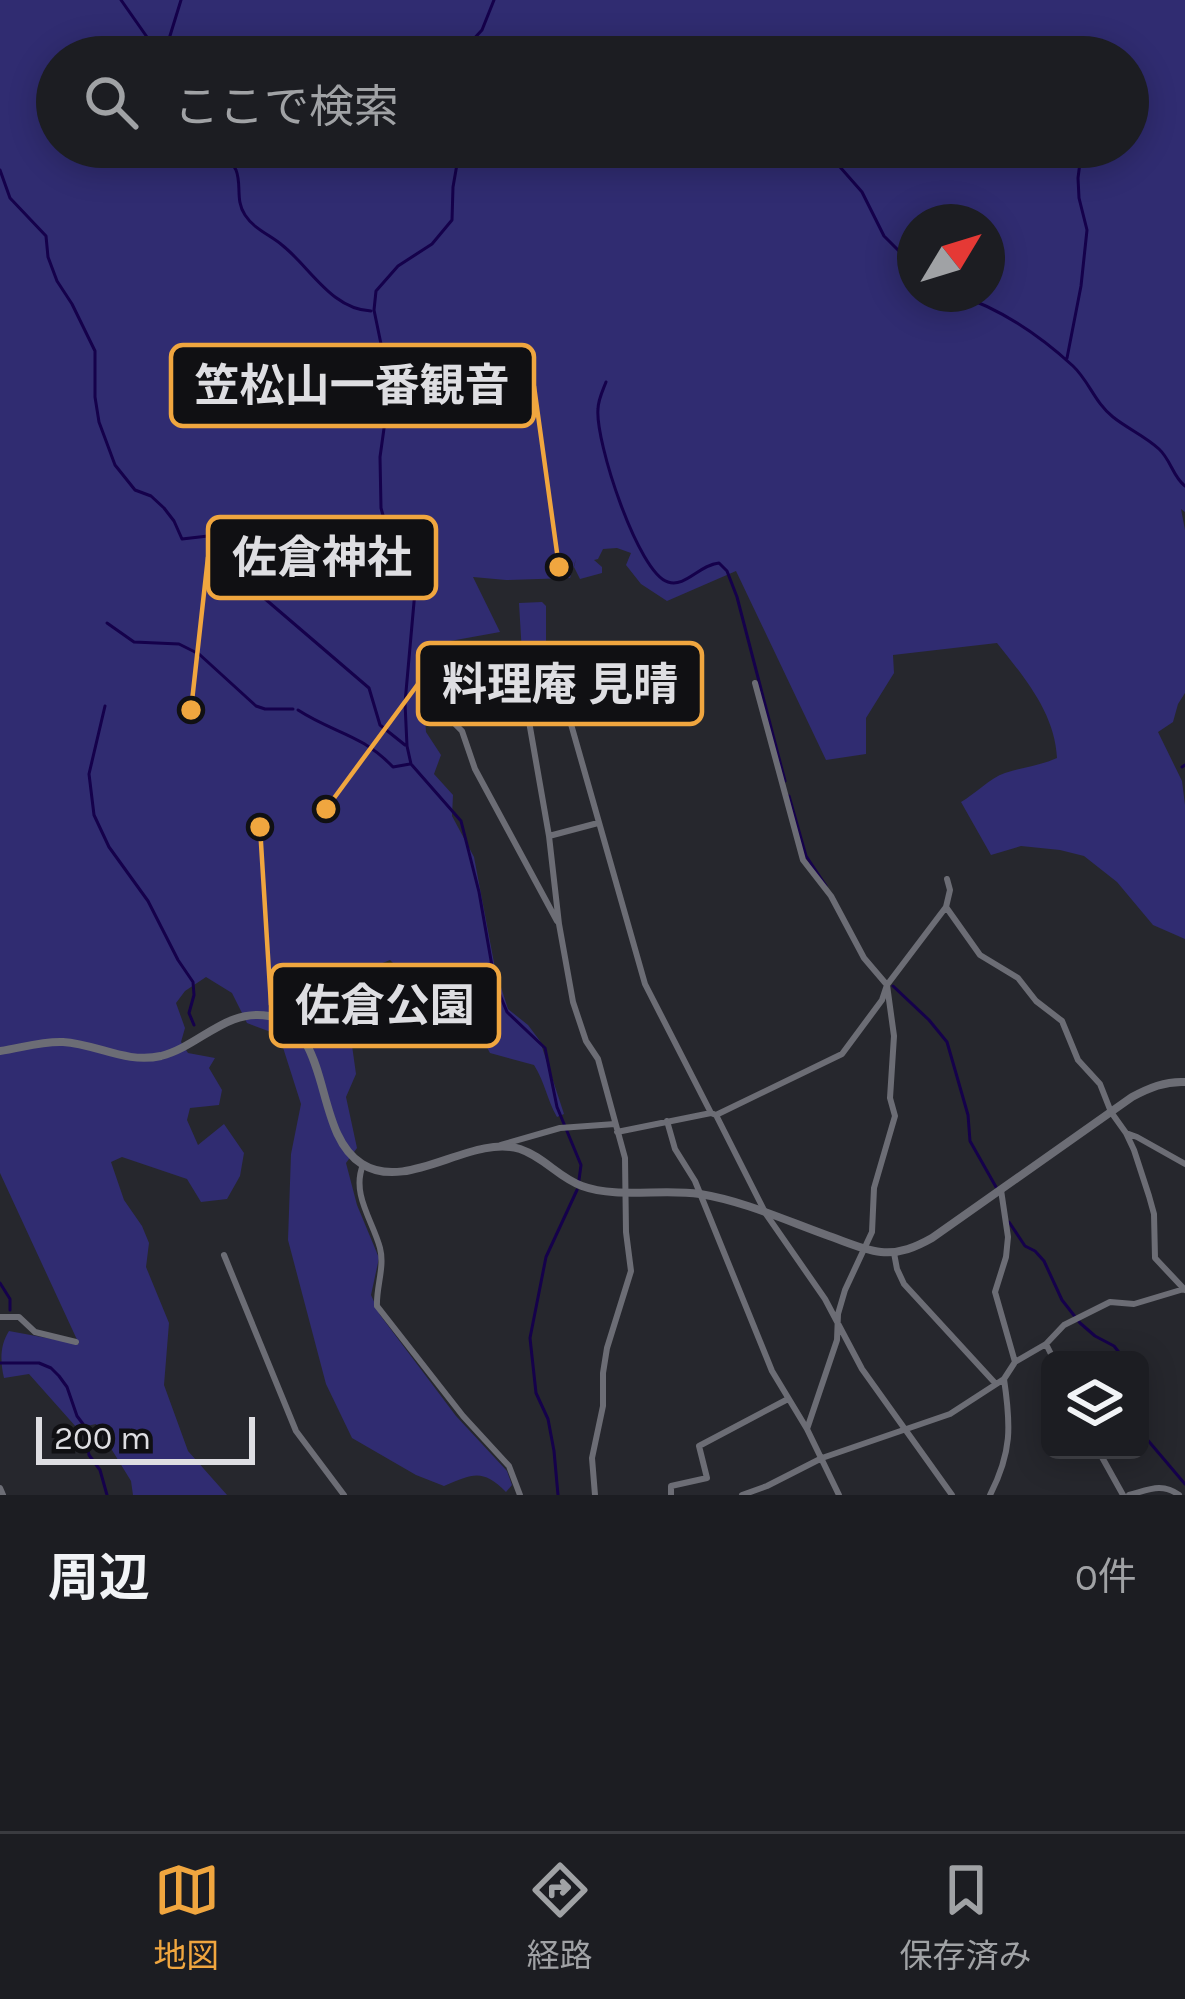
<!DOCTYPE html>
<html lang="ja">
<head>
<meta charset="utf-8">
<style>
  body { margin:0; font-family:Karla,"Noto Sans JP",sans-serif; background:#25262a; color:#f1f3f6 }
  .controls { position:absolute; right:36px; bottom:36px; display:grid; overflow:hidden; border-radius:18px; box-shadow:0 6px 30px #0003 }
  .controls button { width:108px; height:108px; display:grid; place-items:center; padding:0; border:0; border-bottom:3px solid #3a3b40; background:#1c1d22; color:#f1f3f6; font:60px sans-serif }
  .compass { position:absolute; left:897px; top:204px; width:108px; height:108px; border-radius:50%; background:#1c1d22; box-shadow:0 6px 30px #0003; rotate:52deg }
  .scale { position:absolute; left:36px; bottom:30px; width:219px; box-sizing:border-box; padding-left:12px; border:6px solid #dedee2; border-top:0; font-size:33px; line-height:42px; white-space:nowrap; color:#dedee2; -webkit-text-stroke:9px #101013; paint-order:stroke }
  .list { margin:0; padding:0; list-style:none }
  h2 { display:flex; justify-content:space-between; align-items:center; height:156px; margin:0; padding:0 48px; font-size:51px }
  h2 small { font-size:39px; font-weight:400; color:#a0a2a5 }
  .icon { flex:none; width:66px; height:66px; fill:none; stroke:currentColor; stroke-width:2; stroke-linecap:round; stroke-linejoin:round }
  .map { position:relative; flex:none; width:1185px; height:1495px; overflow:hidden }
  .search { position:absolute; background:#1c1d22; box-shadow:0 6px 30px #0003; left:36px; right:36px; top:36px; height:132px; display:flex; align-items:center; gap:30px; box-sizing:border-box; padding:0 42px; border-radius:66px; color:#a0a2a5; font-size:45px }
  .sheet { height:336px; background:#1c1d22 }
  nav { display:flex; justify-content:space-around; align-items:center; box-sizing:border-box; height:168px; border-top:3px solid #3a3b40; background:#1c1d22; font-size:33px; color:#a0a2a5 }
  nav a { display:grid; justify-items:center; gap:6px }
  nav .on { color:#f0a63f }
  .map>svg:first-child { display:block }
  .green { fill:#302c71; fill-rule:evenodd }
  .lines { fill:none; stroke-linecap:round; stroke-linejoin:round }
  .stream { stroke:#15014b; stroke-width:3 }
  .minor { stroke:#6c6d75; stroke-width:6 }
  .tertiary { stroke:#6c6d75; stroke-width:8 }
  .leader { fill:none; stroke:#f0a63f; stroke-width:4.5 }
  .callout-dot { fill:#f0a63f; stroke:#101013; stroke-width:4.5 }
  .callout { fill:#101013; stroke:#f0a63f; stroke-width:4.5 }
  .callout-label { font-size:45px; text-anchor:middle; font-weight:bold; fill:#dedee2 }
</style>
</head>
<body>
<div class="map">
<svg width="1185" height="1495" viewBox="0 0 1185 1495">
  <rect width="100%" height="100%" fill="#26272d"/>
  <path class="green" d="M0 0H1185V512L1181 509 1185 530V693L1178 704 1173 722 1158 732 1182 781 1185 805V939L1153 925 1117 882 1084 856 1060 850 1021 846 991 855 961 802C975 794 990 778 1005 773 1023 767 1039 766 1057 758 1055 713 1024 677 997 643L893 655 894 673 866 718V754L826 760 736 571 667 601 641 584 626 565 631 553 617 548 603 549 598 559 594 560 602 567V573L580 579 574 567 576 559 570 578 506 580 473 577 500 632 428 645 424 705 426 732 441 755 434 774 453 795 452 816 474 857 495 968 508 1009 528 1025 540 1041 564 1114 557 1117C547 1100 545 1082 534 1065L490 1053 454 986H448L407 1001 398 968 390 960 348 977V1017L356 1074 346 1097 357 1148 346 1163 357 1205 379 1258 371 1295 380 1315 456 1416 507 1471 512 1485 506 1492C482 1468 473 1474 444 1486L416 1475 352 1438 326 1384 288 1240 291 1154 301 1104 279 1035 247 1023 232 993 206 977 185 991 176 1003 185 1028 181 1042 188 1053 215 1058 209 1068 222 1090 219 1105 190 1108 187 1120 198 1145 224 1124 244 1153 240 1176 227 1199 201 1202 187 1179 122 1157 111 1162 124 1200 142 1226 149 1243 146 1267 169 1323 164 1385 188 1451 227 1495H133L131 1481 96 1424 77 1428 29 1374 4 1378C0 1361 0 1345 9 1331L79 1344 0 1173ZM57 57H1128V147H57ZM915 222H987V294H915Z
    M542 602 546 606V653L522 654 519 603Z"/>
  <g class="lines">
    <path class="stream" d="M121 0 161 57
      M1077 49 1078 57
      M170 57 169 39 181 0
      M457 57 482 30 494 0
      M219 147C224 154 232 162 236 170 242 185 235 200 245 215 254 229 270 235 282 245 310 267 331 309 371 311
      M460 147 453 187 452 220 432 244 398 266 376 291 374 310 388 378V400L380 457 381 508 386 526 408 571 415 591 405 703 407 746 411 764 461 821 479 892 495 983 507 1012 545 1048 557 1107 581 1165 579 1180
      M833 159 862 192 884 236 915 267
      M0 170 10 198 46 236 48 257 57 281 72 304 95 351V397L99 422 115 465 135 490 151 496 164 508 174 521 182 539 208 536 249 573 264 598 369 688 380 725 405 745
      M955 294C1000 308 1038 334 1073 366 1089 381 1095 403 1113 417 1128 429 1145 436 1159 449 1171 460 1173 477 1185 486
      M1067 358 1081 286 1087 230 1079 198 1078 178 1082 147
      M606 382C603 390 598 400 598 409 595 441 638 573 668 582 685 588 699 565 719 563L727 571 737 597 785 781
      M107 623 134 642 179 644 199 654 256 706 265 709H293
      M105 706 89 774 94 815 109 847 148 901 178 960 193 982 194 995 189 1013 194 1025
      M298 710C335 734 360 733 393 767L410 764
      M1182 767 1185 765
      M789 796 806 856 826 886
      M893 986 929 1020 947 1042 968 1115 970 1141 996 1187
      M1009 1222 1025 1246 1035 1251 1044 1261 1062 1300 1080 1323 1095 1336 1114 1346 1125 1360
      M0 1283 10 1299V1310
      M0 1363H39L51 1368 59 1376 67 1387 77 1416 83 1424 89 1455 100 1470 107 1495
      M1140 1431 1185 1484
      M558 1495 554 1451 548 1419 536 1393 530 1338 546 1257 577 1190"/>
    <path class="minor" d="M755 683 803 860 831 896 864 958 887 985 894 1036 890 1098 895 1116 874 1188 872 1232 845 1290 838 1314 837 1340 807 1429
      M565 703 645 984 711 1113 716 1115 766 1214 825 1299 862 1369 952 1495
      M527 710 549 836 559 924 573 1002 586 1041 598 1059 625 1158 626 1232 631 1271 607 1348 603 1373V1406L592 1458 595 1495
      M449 718 462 731 475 769 557 921
      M549 836 598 823
      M946 907 980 955 1018 978 1036 1001 1062 1021 1078 1060 1100 1084 1111 1112 1126 1133 1134 1150 1149 1196 1154 1214 1155 1258 1185 1290
      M716 1115 842 1054 882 1000 887 985 946 907 950 890 947 879
      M667 1121 675 1149 695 1181 772 1371 807 1429 839 1495
      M617 1132 711 1113
      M1126 1133 1137 1137 1185 1164
      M501 1145 560 1128 615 1124
      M363 1165C351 1194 373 1221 380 1248 385 1267 376 1287 377 1306L463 1416 509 1466 520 1495
      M1001 1190 1008 1237 1006 1257 995 1292 1015 1362
      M894 1253 897 1269 904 1284 995 1383
      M224 1255 296 1431 344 1495
      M0 1317H19L35 1332 76 1342
      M1046 1344 1054 1360
      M1098 1450 1123 1495
      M0 1488 3 1495
      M671 1495V1486L707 1478 699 1446 788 1399
      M742 1495 767 1486 822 1458 950 1414 1004 1379 1015 1362 1046 1344 1064 1325 1110 1302 1134 1304 1184 1289
      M990 1495C1012 1452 1011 1426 1004 1379
      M1129 1495C1148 1490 1162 1482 1179 1495"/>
    <path class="tertiary" d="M0 1051C21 1048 42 1041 63 1042 97 1044 126 1064 161 1056 200 1046 226 1008 269 1016 334 1029 312 1133 362 1164 408 1193 471 1134 520 1149 544 1157 559 1178 582 1186 617 1199 663 1188 700 1194 744 1201 787 1221 829 1236 846 1242 863 1250 881 1252 900 1254 916 1247 932 1238L1132 1097C1149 1088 1165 1081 1185 1082"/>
  </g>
  <path class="leader" d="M559 567L534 386M191 710L208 557M326 809L418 684M260 827L271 1005"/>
  <g class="callout-dot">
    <circle cx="559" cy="567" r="12"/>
    <circle cx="191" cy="710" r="12"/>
    <circle cx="326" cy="809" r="12"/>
    <circle cx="260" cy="827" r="12"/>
  </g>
  <g class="callout">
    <rect x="171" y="345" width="363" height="81" rx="12"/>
    <rect x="208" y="517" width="228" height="81" rx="12"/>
    <rect x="418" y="643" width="284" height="81" rx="12"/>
    <rect x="271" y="965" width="228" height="81" rx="12"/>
  </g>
  <g class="callout-label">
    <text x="352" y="401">笠松山一番観音</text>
    <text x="322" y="573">佐倉神社</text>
    <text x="560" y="700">料理庵 見晴</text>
    <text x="385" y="1021">佐倉公園</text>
  </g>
</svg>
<div class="controls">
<button><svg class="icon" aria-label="layers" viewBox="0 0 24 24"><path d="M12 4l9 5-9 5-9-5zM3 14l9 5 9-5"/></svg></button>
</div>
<svg class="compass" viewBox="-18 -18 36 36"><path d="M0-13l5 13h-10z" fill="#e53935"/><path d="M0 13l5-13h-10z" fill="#a0a2a5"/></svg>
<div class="scale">200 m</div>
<div class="search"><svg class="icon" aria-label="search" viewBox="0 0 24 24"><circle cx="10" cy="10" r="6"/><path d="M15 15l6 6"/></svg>ここで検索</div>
</div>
<section class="sheet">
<h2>周辺<small>0件</small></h2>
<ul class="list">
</ul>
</section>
<nav>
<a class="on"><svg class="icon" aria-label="map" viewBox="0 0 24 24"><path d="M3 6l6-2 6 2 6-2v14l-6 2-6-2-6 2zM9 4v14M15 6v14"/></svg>地図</a>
<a><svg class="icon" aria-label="directions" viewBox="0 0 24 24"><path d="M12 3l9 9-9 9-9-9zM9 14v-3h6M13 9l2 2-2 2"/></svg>経路</a>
<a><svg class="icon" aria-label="saved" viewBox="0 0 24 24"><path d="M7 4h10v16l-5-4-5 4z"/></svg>保存済み</a>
</nav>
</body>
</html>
